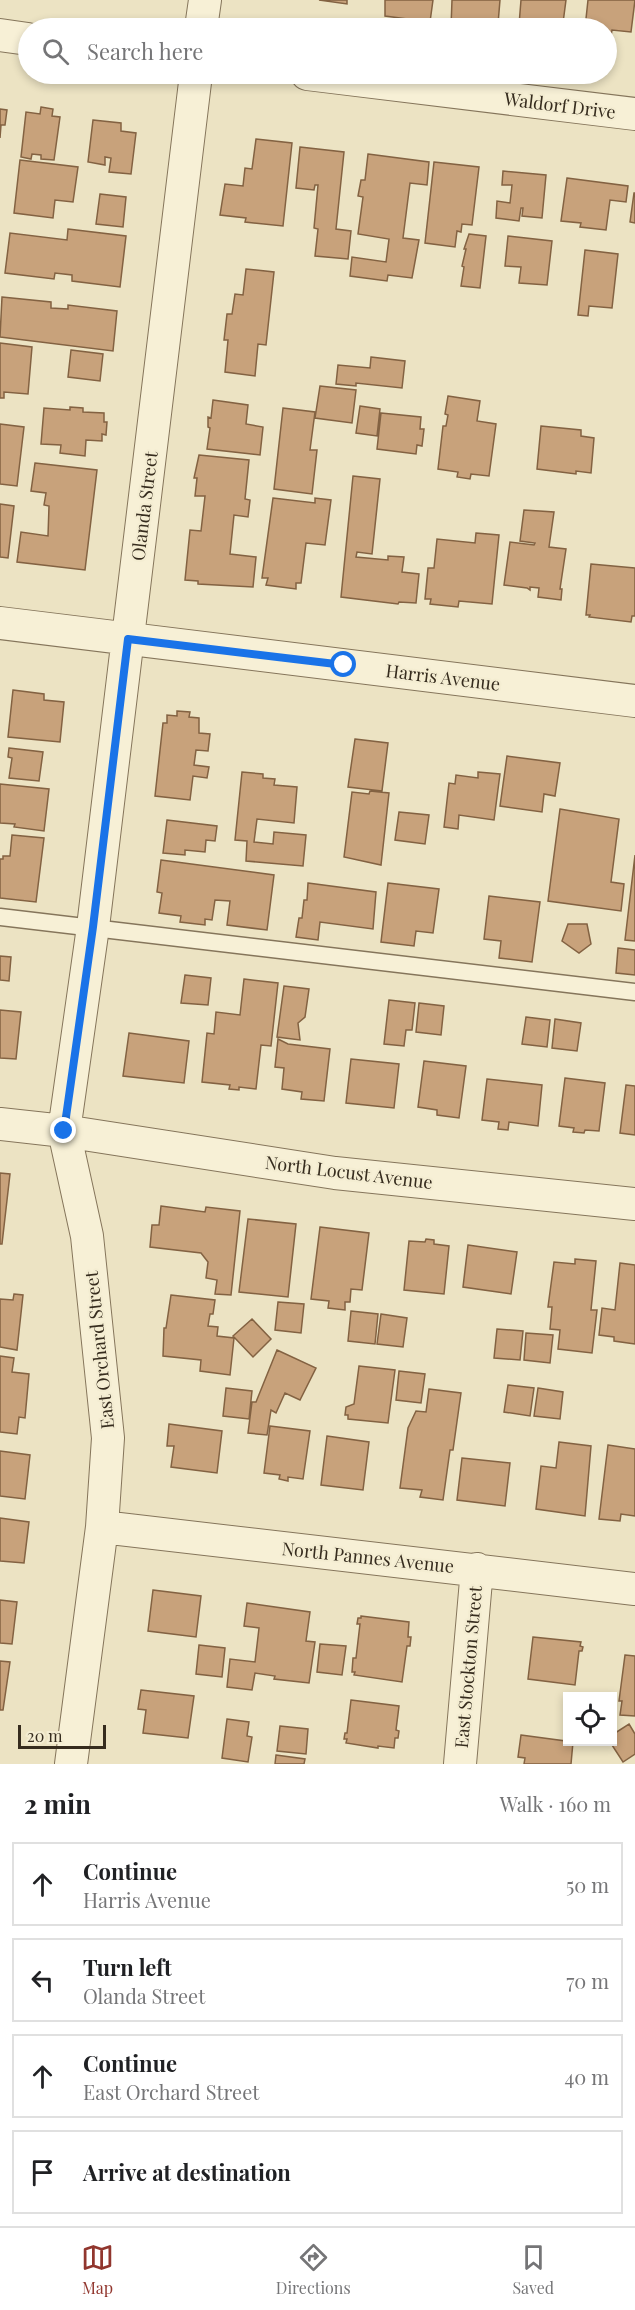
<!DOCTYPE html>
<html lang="en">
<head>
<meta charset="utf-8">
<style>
  body { margin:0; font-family:"Playfair Display",serif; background:#f2f2f2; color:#202124 }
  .controls { position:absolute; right:18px; bottom:18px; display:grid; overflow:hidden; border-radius:0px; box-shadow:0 3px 9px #0003 }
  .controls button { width:54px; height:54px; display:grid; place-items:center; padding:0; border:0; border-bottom:2px solid #e0e0e0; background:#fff; color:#202124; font:30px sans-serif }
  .scale { position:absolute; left:18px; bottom:15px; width:88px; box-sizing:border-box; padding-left:6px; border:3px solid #362c1e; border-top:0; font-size:16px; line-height:21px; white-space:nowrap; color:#362c1e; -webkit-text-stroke:4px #f4edd2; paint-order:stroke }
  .stop { position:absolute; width:18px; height:18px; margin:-14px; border:4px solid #1a73e8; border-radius:50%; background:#fff }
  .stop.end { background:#1a73e8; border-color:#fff; box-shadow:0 2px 6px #0008 }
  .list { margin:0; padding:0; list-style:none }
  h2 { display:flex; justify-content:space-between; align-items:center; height:78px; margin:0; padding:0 24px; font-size:26px }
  h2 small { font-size:20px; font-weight:400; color:#757577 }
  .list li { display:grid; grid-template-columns:39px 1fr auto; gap:18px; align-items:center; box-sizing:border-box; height:84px; margin:0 12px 12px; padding:0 12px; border:2px solid #e0e0e0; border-radius:0px }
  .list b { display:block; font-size:22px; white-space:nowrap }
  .list p { margin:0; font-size:20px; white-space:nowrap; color:#757577 }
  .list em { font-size:20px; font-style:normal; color:#757577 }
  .icon { flex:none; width:33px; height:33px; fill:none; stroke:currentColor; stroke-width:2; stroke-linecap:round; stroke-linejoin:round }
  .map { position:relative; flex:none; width:635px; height:1764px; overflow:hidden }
  .search { position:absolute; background:#fff; box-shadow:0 3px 9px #0003; left:18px; right:18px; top:18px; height:66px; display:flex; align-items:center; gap:15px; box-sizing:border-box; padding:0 21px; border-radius:33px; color:#757577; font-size:22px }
  .sheet { height:462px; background:#fff }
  nav { display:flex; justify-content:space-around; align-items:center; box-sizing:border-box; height:84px; border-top:2px solid #e0e0e0; background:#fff; font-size:16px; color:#757577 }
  nav a { display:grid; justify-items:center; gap:3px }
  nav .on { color:#91362e }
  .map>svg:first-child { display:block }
  .building { fill:#c8a27b; stroke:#836242; stroke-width:1.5 }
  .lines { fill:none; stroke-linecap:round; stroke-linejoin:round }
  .lane-casing { stroke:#85755b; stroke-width:19 }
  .street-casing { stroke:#85755b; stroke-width:34 }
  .lane { stroke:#f7f0d6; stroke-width:16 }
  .street { stroke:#f7f0d6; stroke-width:32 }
  .route { stroke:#1a73e8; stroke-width:8 }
  .labels { text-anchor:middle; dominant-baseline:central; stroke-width:4.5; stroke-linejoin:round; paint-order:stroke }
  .street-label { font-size:18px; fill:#362c1e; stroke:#f4edd2 }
</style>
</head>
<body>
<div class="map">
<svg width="635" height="1764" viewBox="0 0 635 1764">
  <rect width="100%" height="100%" fill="#ece3c3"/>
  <path class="building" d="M319 0H347V4Z
    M385 0H433L430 22 385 16Z
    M452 0H500L498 24H495L494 28 451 27Z
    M521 0H566L563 23 546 20 545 28 519 25Z
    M588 0H635L631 32 612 30 611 36H606V28H585Z
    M41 107 53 109 52 116 60 117 54 160 41 159V155L32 154 31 159 21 157 26 112 40 114Z
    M0 109 7 110 5 125H1L0 138Z
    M93 120 121 123V131L136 133 131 174 109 172 111 158 105 157V165L88 162Z
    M256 139 292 143 283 226 245 222 246 218 220 215 225 184 243 186 245 168 252 169Z
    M300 147 344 152 336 229 351 231 348 259 315 256 318 229 314 228 318 185H315L314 190 296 188Z
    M368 154 429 162 427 185 410 183 403 238 419 240 412 278 388 275 387 281 350 276 352 257 386 262 389 239 358 234 363 197 358 196 361 180H365Z
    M20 160 78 167 73 202 55 200 53 218 14 213Z
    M434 162 479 167 472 225 462 224 461 232 457 231 455 247 425 243Z
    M503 171 546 175 542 218 522 216 523 208H521L519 221 496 218 497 201 510 203 512 185H502Z
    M567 178 628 186 626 202 610 200 606 230 580 227 581 223 561 221Z
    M634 193H635V223L630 222Z
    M100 194 126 197 123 227 96 224Z
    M68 229 126 236 120 287 72 281V275L55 273 54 279 5 273 10 233 67 240Z
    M469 234 486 236 480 288 461 286 464 267 462 266 466 249H464Z
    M508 236 552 241 547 285 519 283 521 267 505 266Z
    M585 250 618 254 612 308 589 306 588 316 578 315Z
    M246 269 274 272 266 345 258 344 255 376 225 372 228 340H224L227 314H232L235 294 243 295Z
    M2 297 51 302V308L68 309V305L117 311 113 351 0 337Z
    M0 343 32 347 28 394 4 392V398H0Z
    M71 350 103 354 100 381 68 377Z
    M371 357 405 361 402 388 356 383V386L336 384 338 365 370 368Z
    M320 386 356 390 352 423 315 418Z
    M448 396 480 401 477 421 496 424 489 476 471 474 470 479 457 477 458 472 438 469 443 426H446L448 415 445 414Z
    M213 400 248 405 246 424 263 427 260 455 207 449 210 428 208 427V417L211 418Z
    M360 406 380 409 377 436 356 433Z
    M70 407 83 408V412L104 413V422H107L106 435 102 434V441L86 440 85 456 60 453 61 445 41 444 44 408 70 410Z
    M283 408 315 412 310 450H317L312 494 274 489Z
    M381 413 421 417 420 429H424L422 446 417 445 416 454 377 449Z
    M0 424 24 427 17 486 0 484Z
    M541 426 581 430V436L594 438 591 473 576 471V474L537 469Z
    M199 455 249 460 245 499 250 500 248 517 234 515 230 554 256 557 253 587 198 584V581L185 580 190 530 201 531 205 496H195L197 478H194Z
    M35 463 97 470 85 570 17 562 21 532 48 536 49 506 44 505 46 493 31 491Z
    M353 476 380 479 372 554 357 552 356 557 388 560V556L404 557 402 572 419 574 416 603 399 602 398 604 341 597Z
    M273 498 315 503V498L331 500 325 545 306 543 301 583H296V589L266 585 268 578H262Z
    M0 504 14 506 8 558 0 557Z
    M524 510 554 512 549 547 566 549 560 589H562L561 600 538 597 539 588 530 587V590L527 588 504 585 510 542 534 545 535 543 520 541Z
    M476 533 499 535 492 604 459 601 458 607 430 604 431 599H425L428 568H434L437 539 475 543Z
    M591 564 635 568V616H632L631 622 589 617 590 615H586Z
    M13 690 44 694V700L64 702 60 742 8 737Z
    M177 711 190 712 189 717 199 718V733L210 734 208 751 196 750 194 765 209 767 207 778 193 776 190 800 155 796 163 723H167V715L177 716Z
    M355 739 388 743 382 791 348 787Z
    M9 748 43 752 39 781 9 778 12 758 8 757Z
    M507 756 560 763 555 796 544 794 542 812 500 806Z
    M242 772 263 774V778L275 779 274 785 297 787 294 823 257 819 254 842 273 844 274 832 306 835 303 866 246 861 247 841 235 840Z
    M478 772 500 774 494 820 459 815 458 829 444 827 449 783 455 784 456 775 478 778Z
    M0 784 49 789 44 831 14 827 15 824 0 823Z
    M370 791 389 793 381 865 344 857 352 792 369 794Z
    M560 809 619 819 611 882 624 884 621 911 548 901Z
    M399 812 429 815 425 844 395 840Z
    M167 820 217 826 215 841 206 840 205 852 185 850V855L163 853Z
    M12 835 44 838 36 902 0 898V859H3V856H10Z
    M635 855V941L625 940Z
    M161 860 274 875 267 930 227 925 230 901 215 900 212 920 205 919V925L180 922 181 916 159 913 162 893 157 892Z
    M308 883 376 892 373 929 320 922 318 940 296 937 299 918H302L304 900H307Z
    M388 883 439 889 433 933 416 931 414 946 381 942Z
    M489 896 540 902 532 962 499 958 501 941 484 939Z
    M568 924H587L591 944 579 953 562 941Z
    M618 948 635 950V975L616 973Z
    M0 956 11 957 9 981 0 980Z
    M185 975 211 978 208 1005 181 1003Z
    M244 979 278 983 271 1046 261 1045 256 1089 239 1087V1090L229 1089 230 1085 202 1082 207 1033 214 1034 216 1012 240 1015Z
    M284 986 309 989 305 1017 298 1023 300 1040 277 1037Z
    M389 1000 415 1003 412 1030H406L404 1046 384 1044Z
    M419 1003 444 1006 441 1035 416 1032Z
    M0 1010 21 1012 16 1059 0 1058Z
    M526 1017 550 1020 547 1047 522 1044Z
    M555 1019 581 1023 577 1051 552 1048Z
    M129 1033 189 1041 184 1083 123 1076Z
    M278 1039 288 1044 330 1049 324 1101 301 1099 302 1092 282 1089 284 1068 275 1067Z
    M351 1059 399 1064 394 1108 346 1103Z
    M424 1061 466 1066 459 1118 437 1115V1110L418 1107Z
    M565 1078 605 1083 599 1131 585 1130 584 1133 573 1132 574 1128 559 1126Z
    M487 1079 542 1085 538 1126 509 1122 508 1130 498 1129 499 1122 482 1120Z
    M626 1085 635 1086V1135L620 1133Z
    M0 1173 10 1174 2 1244H0Z
    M161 1206 205 1212 206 1207 240 1211 231 1295 215 1294 217 1280 206 1278 208 1262 201 1253 150 1247 152 1225H159Z
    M248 1219 296 1224 288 1297 239 1292Z
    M320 1227 369 1233 362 1290 351 1289 350 1302H345V1310L328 1308 329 1301 311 1299Z
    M426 1239 434 1240V1244L449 1246 444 1294 404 1290 409 1241 425 1242Z
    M468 1245 517 1252 511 1294 463 1287Z
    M575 1259 596 1261 591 1310H597L592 1353 558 1349 560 1330 550 1329 552 1307H548L554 1262 575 1264Z
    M620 1263 635 1265V1344L614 1341V1337L599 1335 602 1308 615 1310Z
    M14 1294 23 1295 17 1350 0 1347V1299L13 1300Z
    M171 1295 215 1300 213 1314H210L208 1326 218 1327 217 1336 234 1338 230 1375 200 1371 201 1360 163 1356 164 1328H166Z
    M278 1302 304 1304 301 1333 275 1330Z
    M351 1311 378 1314 375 1344 348 1341Z
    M381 1314 407 1318 403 1347 377 1344Z
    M252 1319 271 1339 253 1357 233 1336Z
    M497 1329 523 1331 520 1360 494 1358Z
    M526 1333 553 1335 550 1363 524 1360Z
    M277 1350 316 1368 300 1400 285 1393 276 1413 271 1410 267 1435 248 1433 252 1402H256Z
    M0 1356 14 1358 12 1372 29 1374 25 1418 19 1417 17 1434 0 1432Z
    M359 1366 395 1370 388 1423 348 1419V1415H345L346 1407 354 1404Z
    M399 1371 425 1374 421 1403 396 1400Z
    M508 1385 534 1388 530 1416 504 1412Z
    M226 1388 252 1391 249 1419 223 1416Z
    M538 1388 563 1392 560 1419 534 1416Z
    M429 1389 461 1393 453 1450H450L443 1500 420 1497 422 1490 400 1488 408 1428 416 1411 426 1412Z
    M169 1424 222 1431 217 1473 171 1467 174 1446H167Z
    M270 1426 310 1431 303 1479 288 1477V1481L279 1479 280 1475 264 1473Z
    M327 1436 369 1442 363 1490 321 1485Z
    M559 1442 591 1446 585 1516 536 1509 541 1466 556 1468Z
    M608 1445 635 1449V1516L621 1514 620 1521 599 1519Z
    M0 1451 30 1455 25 1499 0 1496Z
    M462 1458 510 1463 505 1506 457 1500Z
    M0 1518 29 1522 24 1563 0 1561Z
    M153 1590 201 1596 196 1637 148 1631Z
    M0 1600 17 1602 12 1644 0 1643Z
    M247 1603 310 1612 306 1641 315 1642 309 1683 274 1679 275 1676 255 1673 252 1690 227 1687 230 1659 255 1662 259 1628 244 1626Z
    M361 1616 409 1622 408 1637H411L410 1646H407L402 1682 354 1675 355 1672H352L353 1658H356L360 1624H357L358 1618H361Z
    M533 1637 581 1642 580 1646 583 1647 582 1651H579L575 1685 528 1679Z
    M320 1644 346 1646 342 1675 317 1672Z
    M199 1645 225 1648 222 1677 196 1674Z
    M625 1655 635 1656V1716L620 1715 622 1701H619Z
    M0 1661 10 1662 3 1710H0Z
    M141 1690 194 1696 188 1738 143 1733 146 1710 138 1709Z
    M351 1700 399 1706 396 1730 399 1731 398 1738H395L394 1748 378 1746V1748L346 1743 347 1739H344L345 1733H347Z
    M227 1719 249 1722 247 1736 252 1737 248 1762 222 1758Z
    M629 1724 635 1734V1754L623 1762 610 1742H612V1735Z
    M280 1726 308 1729 306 1754 277 1751Z
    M521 1735 573 1742 571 1764H524L525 1758 518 1757Z
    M276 1755 305 1759 304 1764H275Z"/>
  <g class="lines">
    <defs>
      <path id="lane" d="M0 917 635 992"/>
      <path id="street" d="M201 28 205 0
        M0 35 28 39
        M307 74 635 114
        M0 623 635 701
        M0 1124 64 1131 335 1173 635 1204
        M102 1527 635 1589
        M71 1764 102 1527 108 1438 87 1236 64 1131 93 927 196 74
        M460 1764 477 1569"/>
    </defs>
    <use href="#lane" class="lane-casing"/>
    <use href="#street" class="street-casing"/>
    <use href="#lane" class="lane"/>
    <use href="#street" class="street"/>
  </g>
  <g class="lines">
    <path class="route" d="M64 1131 93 927 128 639 344 665"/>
  </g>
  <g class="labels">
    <g class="street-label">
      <text transform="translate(560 105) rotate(7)">Waldorf Drive</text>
      <text transform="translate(144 506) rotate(-83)">Olanda Street</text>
      <text transform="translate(443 677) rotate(7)">Harris Avenue</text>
      <text transform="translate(349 1172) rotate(7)">North Locust Avenue</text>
      <text transform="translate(99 1350) rotate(-96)">East Orchard Street</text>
      <text transform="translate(368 1557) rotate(6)">North Pannes Avenue</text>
      <text transform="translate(468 1667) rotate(-85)">East Stockton Street</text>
    </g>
  </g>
</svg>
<div class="controls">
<button><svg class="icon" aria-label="locate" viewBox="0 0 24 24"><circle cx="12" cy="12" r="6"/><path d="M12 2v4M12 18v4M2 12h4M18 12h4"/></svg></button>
</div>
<div class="scale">20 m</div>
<div class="stop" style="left:344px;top:665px"></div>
<div class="stop end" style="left:64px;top:1131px"></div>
<div class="search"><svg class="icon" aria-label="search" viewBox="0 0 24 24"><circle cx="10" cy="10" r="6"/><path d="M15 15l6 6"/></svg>Search here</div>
</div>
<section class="sheet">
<h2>2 min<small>Walk · 160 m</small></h2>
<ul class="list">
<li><svg class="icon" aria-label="ahead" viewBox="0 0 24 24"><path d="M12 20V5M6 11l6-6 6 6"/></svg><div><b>Continue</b><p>Harris Avenue</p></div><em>50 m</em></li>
<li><svg class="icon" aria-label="left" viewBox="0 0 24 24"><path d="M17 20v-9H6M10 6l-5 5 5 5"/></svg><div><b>Turn left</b><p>Olanda Street</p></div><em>70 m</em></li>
<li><svg class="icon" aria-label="ahead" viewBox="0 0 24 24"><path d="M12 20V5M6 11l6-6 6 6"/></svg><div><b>Continue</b><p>East Orchard Street</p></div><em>40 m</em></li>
<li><svg class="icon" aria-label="arrive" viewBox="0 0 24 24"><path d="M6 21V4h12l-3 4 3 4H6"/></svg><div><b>Arrive at destination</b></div></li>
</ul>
</section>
<nav>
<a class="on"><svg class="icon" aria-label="map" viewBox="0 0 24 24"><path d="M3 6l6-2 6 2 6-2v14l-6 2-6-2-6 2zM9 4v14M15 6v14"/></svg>Map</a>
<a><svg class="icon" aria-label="directions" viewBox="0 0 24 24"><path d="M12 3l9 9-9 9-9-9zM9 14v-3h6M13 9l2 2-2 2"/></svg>Directions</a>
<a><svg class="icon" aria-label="saved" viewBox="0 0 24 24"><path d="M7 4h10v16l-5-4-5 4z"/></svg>Saved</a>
</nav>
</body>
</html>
